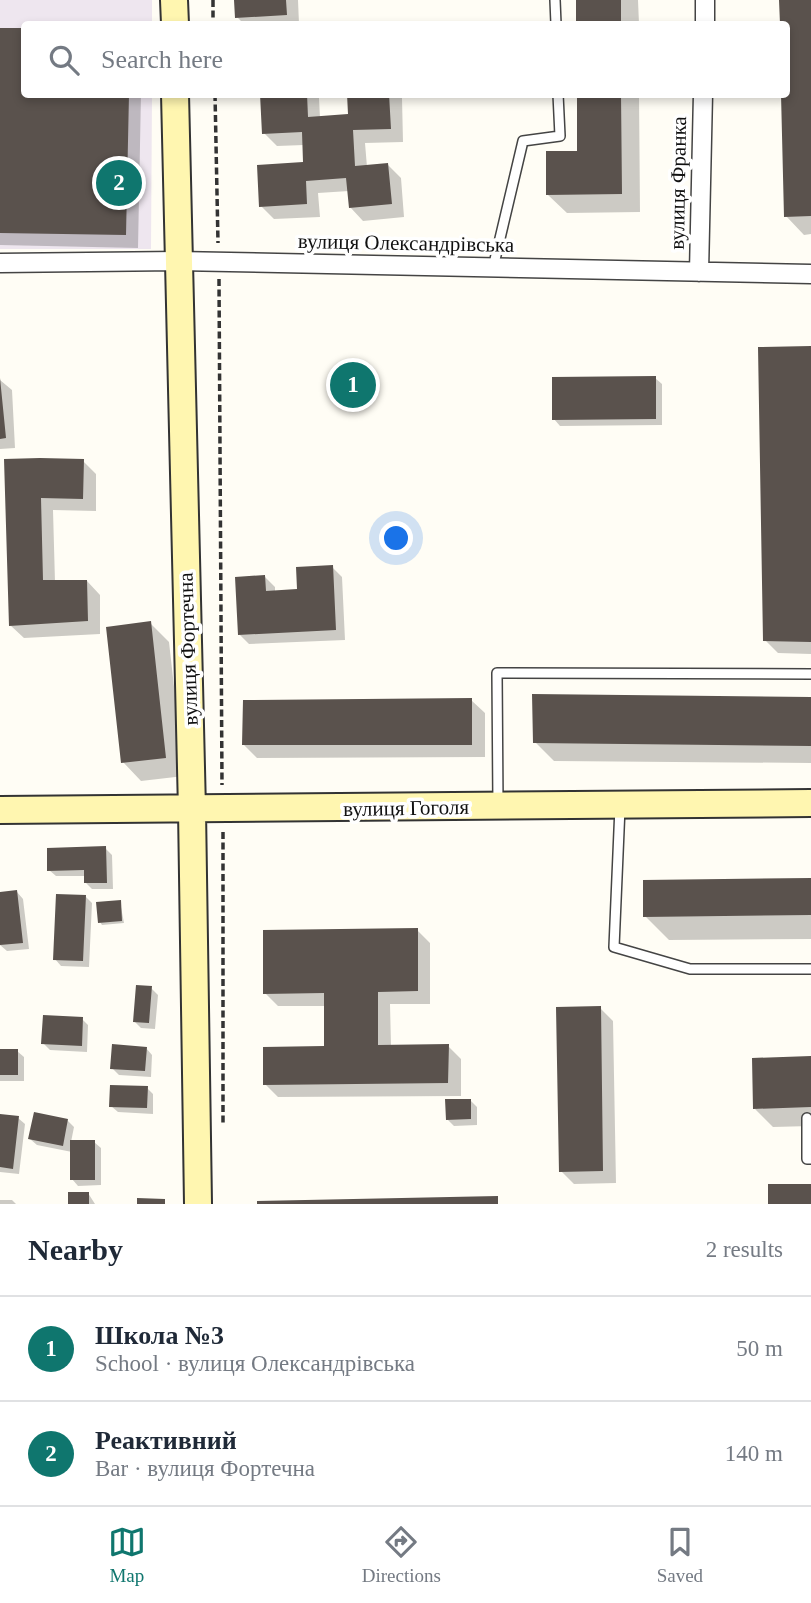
<!DOCTYPE html>
<html lang="en">
<head>
<meta charset="utf-8">
<style>
  body { margin:0; font-family:Georgia,serif; background:#f2f2f3; color:#1f2937 }
  .you { position:absolute; left:397px; top:539px; width:24px; height:24px; margin:-18px; border:5px solid #fff; border-radius:50%; background:#1a73e8; box-shadow:0 0 0 10px #1a73e833 }
  .badge { display:grid; place-items:center; width:46px; height:46px; border-radius:50%; background:#0f766e; color:#fff; font-size:23px; font-weight:700 }
  .pin { position:absolute; translate:-50% -50%; border:4px solid #fff; box-shadow:0 2px 7px #0006 }
  .list { margin:0; padding:0; list-style:none }
  h2 { display:flex; justify-content:space-between; align-items:center; height:91px; margin:0; padding:0 28px; font-size:30px }
  h2 small { font-size:23px; font-weight:400; color:#747a83 }
  .list li { display:grid; grid-template-columns:46px 1fr auto; gap:21px; align-items:center; box-sizing:border-box; height:105px; padding:0 28px; border-top:2px solid #e0e1e3 }
  .list b { display:block; font-size:26px; white-space:nowrap }
  .list p { margin:0; font-size:23px; white-space:nowrap; color:#747a83 }
  .list em { font-size:23px; font-style:normal; color:#747a83 }
  .icon { flex:none; width:38px; height:38px; fill:none; stroke:currentColor; stroke-width:2; stroke-linecap:round; stroke-linejoin:round }
  .map { position:relative; flex:none; width:811px; height:1204px; overflow:hidden }
  .search { position:absolute; background:#fff; box-shadow:0 4px 10px #0003; left:21px; right:21px; top:21px; height:77px; display:flex; align-items:center; gap:18px; box-sizing:border-box; padding:0 24px; border-radius:7px; color:#747a83; font-size:26px }
  .sheet { height:301px; background:#fff }
  nav { display:flex; justify-content:space-around; align-items:center; box-sizing:border-box; height:98px; border-top:2px solid #e0e1e3; background:#fff; font-size:19px; color:#747a83 }
  nav a { display:grid; justify-items:center; gap:4px }
  nav .on { color:#0f766e }
  .map>svg:first-child { display:block }
  .industrial { fill:#eee6ef }
  .shadow { fill:#0003 }
  .building { fill:#5a524d }
  .lines { fill:none; stroke-linecap:round; stroke-linejoin:round }
  .lane-casing { stroke:#444; stroke-width:12 }
  .street-casing { stroke:#444; stroke-width:21 }
  .secondary-casing { stroke:#333; stroke-width:30 }
  .path { stroke:#333; stroke-width:3.5; stroke-dasharray:7 3.5; stroke-linecap:butt }
  .lane { stroke:#fff; stroke-width:9 }
  .street { stroke:#fff; stroke-width:18 }
  .secondary { stroke:#fff6b0; stroke-width:26 }
  .labels { text-anchor:middle; dominant-baseline:central; stroke-width:7; stroke-linejoin:round; paint-order:stroke }
  .street-label { font-size:21px; fill:#111; stroke:#fff }
</style>
</head>
<body>
<div class="map">
<svg width="811" height="1204" viewBox="0 0 811 1204">
  <rect width="100%" height="100%" fill="#fffdf5"/>
  <path class="industrial" d="M0 0H152V24H24V94L152 95 151 249H0Z"/>
  <path class="shadow" d="M236 0H298L299 24H244L237 17Z
    M578 0H638L639 24H578Z
    M781 0H811V234L804 235 786 216V24H781Z
    M0 29 24 30V94H141L138 248 0 245Z
    M262 94H315L319 98 320 118 349 116V94H398L402 98 403 142 365 143 367 167 388 165 401 178 404 217 363 221 350 207 349 191 318 193 320 217 274 219 261 206 305 164 304 145 277 146 264 133Z
    M579 94H639L640 212 567 213 548 195 579 152Z
    M811 348V654L778 653 765 640Z
    M655 378 662 384V425L560 426 554 419Z
    M0 380 12 390 15 448 0 449Z
    M6 461H83L96 474V511L53 510 55 582 87 581 100 595V634L24 638 10 625Z
    M332 567 342 577 345 640 249 644 239 634 265 577 275 587V592L299 591Z
    M150 623 169 642 184 776 141 781 123 762Z
    M811 698V763L554 761 535 742Z
    M471 700 485 713V757L257 758 244 745Z
    M105 848 112 855 113 889H92L86 883V876H56L49 870Z
    M811 880V939L669 940 645 916Z
    M17 892 23 899 29 949 7 951 0 945V894Z
    M85 896 92 903 89 967 61 966 55 959Z
    M120 902 124 923 102 925 100 922Z
    M417 930 430 943V1004H390L391 1046H448L461 1059V1096L278 1097 265 1084 326 1048V1006H278L265 993Z
    M151 988 158 995 155 1029 141 1028 134 1021Z
    M600 1008 613 1021 616 1183 574 1184 561 1171Z
    M82 1019 88 1025 87 1052 50 1050 43 1043Z
    M146 1048 152 1055 151 1077 119 1075 112 1068Z
    M0 1050 17 1051 24 1057V1081H0Z
    M811 1058V1126L773 1127 755 1109Z
    M147 1088 153 1094V1114L118 1112 111 1106Z
    M470 1100 477 1107V1125L454 1126 447 1119Z
    M0 1116 18 1118 25 1124 19 1174 0 1172Z
    M67 1120 74 1127 71 1142H94L101 1148V1185L78 1186 72 1179V1152L37 1145 30 1139Z
    M88 1193 95 1204H70Z
    M0 1200H12L16 1204H0Z"/>
  <path class="building" d="M234 0H286L287 15 235 18Z
    M576 0H621V24H576Z
    M779 0H811V216L784 217 781 94H786V24H780Z
    M0 28H24V94H129L126 235 0 233Z
    M260 94H307L308 117 348 114 347 94H389L391 129 353 130 355 166 388 163 392 204 349 208 346 178 306 181 307 204 259 207 257 165 303 162 302 132 262 134Z
    M577 94H621L622 194 546 195V151H577Z
    M811 346V642L763 641 758 347Z
    M656 376V419L552 420V377Z
    M0 378 6 438 0 439Z
    M40 458 84 459 83 499 41 498 43 580H87L88 621 9 626 4 459Z
    M333 565 336 630 238 635 235 577 265 575 266 591 297 589 296 567Z
    M151 621 166 758 121 763 106 627Z
    M532 694 811 697V746L533 743Z
    M472 698V745H242L243 700Z
    M106 846 107 883H84V870L47 871V848Z
    M811 878V915L643 917V880Z
    M17 890 23 943 0 945V892Z
    M56 894 86 895 83 961 53 960Z
    M121 900 122 921 98 923 96 902Z
    M418 928V991L378 992V1045L449 1044 448 1083 263 1085V1047L324 1046V993L263 994V930Z
    M136 985 152 986 149 1023 133 1022Z
    M601 1006 603 1171 559 1172 556 1007Z
    M43 1015 83 1017 82 1046 41 1044Z
    M112 1044 147 1047 145 1071 110 1069Z
    M0 1049H18V1075H0Z
    M811 1056V1107L753 1109 752 1058Z
    M110 1085 148 1086 147 1108 109 1107Z
    M445 1099H471V1119L446 1120Z
    M34 1112 68 1119 63 1146 28 1139Z
    M0 1114 19 1116 13 1169 0 1167Z
    M70 1140H95V1180H70Z
    M768 1184H811V1204H768Z
    M68 1192H89V1204H68Z
    M498 1196V1204H257V1201Z
    M137 1198 165 1199V1204H137Z"/>
  <g class="lines">
    <defs>
      <path id="lane" d="M555 0 556 24
        M493 268 523 141 560 136 558 94
        M498 805 497 673 811 674
        M620 807 614 947 690 969H811
        M807 1118V1159H811"/>
      <path id="street" d="M705 24V0
        M0 263 177 261 811 274
        M699 272 703 94"/>
      <path id="secondary" d="M174 0 175 24
        M175 94 192 810 198 1204
        M0 810 811 803"/>
    </defs>
    <use href="#lane" class="lane-casing"/>
    <use href="#street" class="street-casing"/>
    <use href="#secondary" class="secondary-casing"/>
    <path class="path" d="M213 0V24
      M215 94 218 243
      M219 279 222 785
      M223 832V1125"/>
    <use href="#lane" class="lane"/>
    <use href="#street" class="street"/>
    <use href="#secondary" class="secondary"/>
  </g>
  <g class="labels">
    <g class="street-label">
      <text transform="translate(678 183) rotate(-89)">вулиця Франка</text>
      <text transform="translate(406 243) rotate(1)">вулиця Олександрівська</text>
      <text transform="translate(188 649) rotate(-92)">вулиця Фортечна</text>
      <text transform="translate(406 808) rotate(-1)">вулиця Гоголя</text>
    </g>
  </g>
</svg>
<div class="you"></div>
<div class="pin badge" style="left:353px;top:385px">1</div>
<div class="pin badge" style="left:119px;top:183px">2</div>
<div class="search"><svg class="icon" aria-label="search" viewBox="0 0 24 24"><circle cx="10" cy="10" r="6"/><path d="M15 15l6 6"/></svg>Search here</div>
</div>
<section class="sheet">
<h2>Nearby<small>2 results</small></h2>
<ul class="list">
<li><span class="badge">1</span><div><b>Школа №3</b><p>School · вулиця Олександрівська</p></div><em>50 m</em></li>
<li><span class="badge">2</span><div><b>Реактивний</b><p>Bar · вулиця Фортечна</p></div><em>140 m</em></li>
</ul>
</section>
<nav>
<a class="on"><svg class="icon" aria-label="map" viewBox="0 0 24 24"><path d="M3 6l6-2 6 2 6-2v14l-6 2-6-2-6 2zM9 4v14M15 6v14"/></svg>Map</a>
<a><svg class="icon" aria-label="directions" viewBox="0 0 24 24"><path d="M12 3l9 9-9 9-9-9zM9 14v-3h6M13 9l2 2-2 2"/></svg>Directions</a>
<a><svg class="icon" aria-label="saved" viewBox="0 0 24 24"><path d="M7 4h10v16l-5-4-5 4z"/></svg>Saved</a>
</nav>
</body>
</html>
